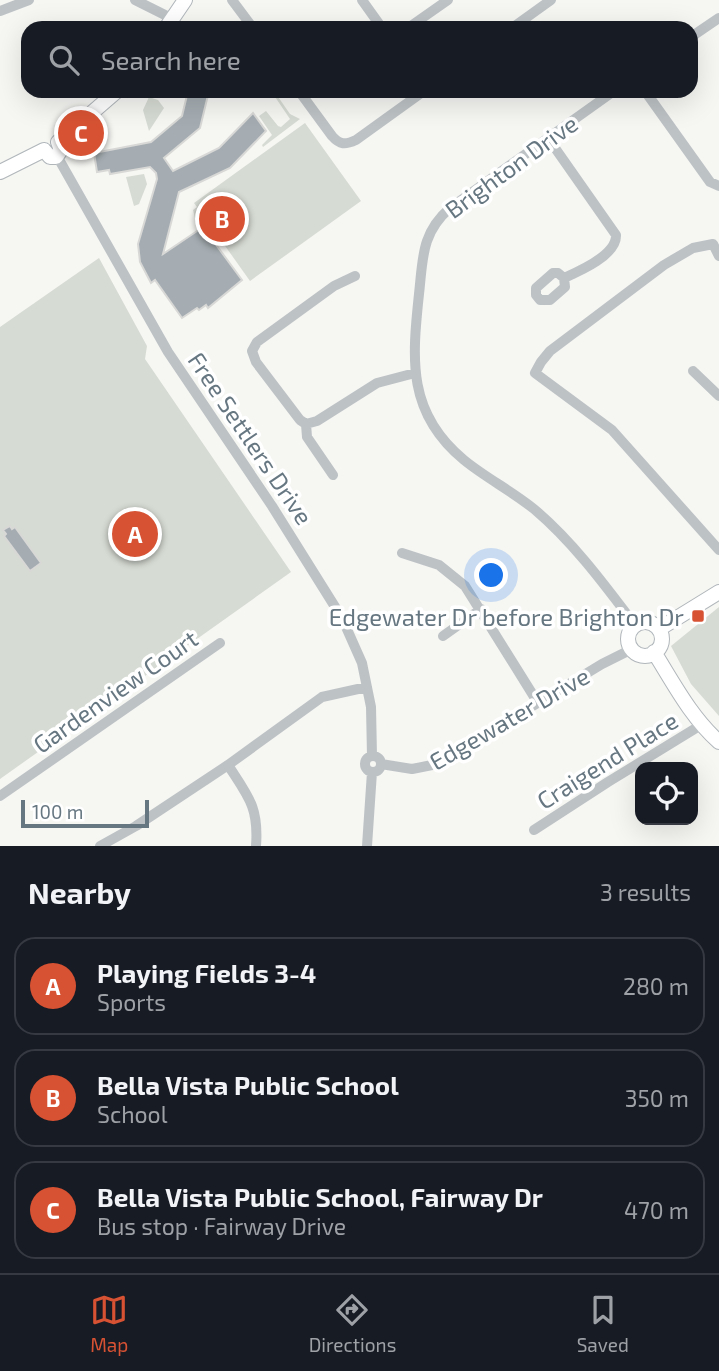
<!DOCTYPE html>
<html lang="en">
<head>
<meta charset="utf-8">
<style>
  body { margin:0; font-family:"Exo 2",sans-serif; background:#242831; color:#f1f3f6 }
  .controls { position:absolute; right:21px; bottom:21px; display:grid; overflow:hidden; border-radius:14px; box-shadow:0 7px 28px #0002 }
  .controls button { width:63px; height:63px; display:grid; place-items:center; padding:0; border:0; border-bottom:2px solid #363941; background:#171b24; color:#f1f3f6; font:35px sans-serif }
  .scale { position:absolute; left:21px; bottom:18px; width:128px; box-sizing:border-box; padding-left:7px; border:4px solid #677782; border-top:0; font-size:19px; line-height:24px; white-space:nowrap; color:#677782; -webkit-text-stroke:5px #fff; paint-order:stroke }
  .you { position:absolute; left:492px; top:576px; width:24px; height:24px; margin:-18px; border:5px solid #fff; border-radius:50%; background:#1a73e8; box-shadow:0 0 0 10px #1a73e833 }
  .badge { display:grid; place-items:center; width:46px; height:46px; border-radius:50%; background:#d75233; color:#fff; font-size:23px; font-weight:700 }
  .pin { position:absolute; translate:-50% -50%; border:4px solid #fff; box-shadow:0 2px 7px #0006 }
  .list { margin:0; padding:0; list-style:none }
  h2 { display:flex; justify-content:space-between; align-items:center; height:91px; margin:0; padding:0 28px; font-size:30px }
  h2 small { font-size:23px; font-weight:400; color:#9ea1a6 }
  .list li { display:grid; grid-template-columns:46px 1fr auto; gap:21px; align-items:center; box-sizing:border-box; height:98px; margin:0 14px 14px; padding:0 14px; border:2px solid #363941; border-radius:21px }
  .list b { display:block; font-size:26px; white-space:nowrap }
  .list p { margin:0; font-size:23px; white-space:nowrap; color:#9ea1a6 }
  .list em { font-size:23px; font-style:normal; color:#9ea1a6 }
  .icon { flex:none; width:38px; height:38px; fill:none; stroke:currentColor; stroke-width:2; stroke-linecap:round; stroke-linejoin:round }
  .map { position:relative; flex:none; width:719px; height:846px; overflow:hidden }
  .search { position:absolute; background:#171b24; box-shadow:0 7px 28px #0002; left:21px; right:21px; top:21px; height:77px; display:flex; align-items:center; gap:18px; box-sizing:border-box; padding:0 24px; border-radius:21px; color:#9ea1a6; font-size:26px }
  .sheet { height:427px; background:#171b24 }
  nav { display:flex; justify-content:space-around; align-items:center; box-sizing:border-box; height:98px; border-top:2px solid #363941; background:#171b24; font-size:19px; color:#9ea1a6 }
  nav a { display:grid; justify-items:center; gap:4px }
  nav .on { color:#d75233 }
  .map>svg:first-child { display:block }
  .green { fill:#d6dbd3 }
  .building { fill:#a5adb2; stroke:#d8d8d6; stroke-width:2 }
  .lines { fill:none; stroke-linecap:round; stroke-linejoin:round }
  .secondary-casing { stroke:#b0b6ba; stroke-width:16 }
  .street { stroke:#bdc2c5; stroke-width:10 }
  .secondary { stroke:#fff; stroke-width:14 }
  .poi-dot { fill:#d75233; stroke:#fff; stroke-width:2.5 }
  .labels { text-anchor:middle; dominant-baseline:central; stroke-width:7; stroke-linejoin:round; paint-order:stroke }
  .street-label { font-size:24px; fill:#677782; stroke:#fff }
  .poi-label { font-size:24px; fill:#677782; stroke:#fff; text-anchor:end }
</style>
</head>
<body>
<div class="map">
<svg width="719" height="846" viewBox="0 0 719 846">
  <rect width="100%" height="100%" fill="#f6f6f3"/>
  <path class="green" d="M271 91H274L290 114 300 119 263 147 262 145 272 135 259 116 266 111 278 126 281 127 290 119Z
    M149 97 158 100 164 108 149 131 143 110Z
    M305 123 361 201 250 281 206 219 199 224 196 222 193 210 197 207 194 203Z
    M144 174 147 184 139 204 134 206 126 177Z
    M99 258 147 346 145 359 291 572 0 779V327Z
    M719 607V716L691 684 671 646Z"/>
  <path class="building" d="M188 91H209L200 128 164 158 173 171 219 148 253 113 266 131 230 168 179 192 163 254 203 227 242 280 208 308 206 305 199 310 197 308 182 318 155 280 151 283 140 262 138 244 157 179 156 173 150 167 110 174 109 170 97 172 94 153 151 142 182 116Z
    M10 526 12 529 15 527 41 563 30 571 4 536 6 534 3 530Z"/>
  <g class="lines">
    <defs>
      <path id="secondary" d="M166 28 185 0
        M58 142 117 91
        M44 150 50 157H56L61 150 58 142
        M0 172 44 150
        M628 639a17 17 0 1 1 34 0a17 17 0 1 1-34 0Z
        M659 629 719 592
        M654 652C674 684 691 717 719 742"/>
    </defs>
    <use href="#secondary" class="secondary-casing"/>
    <path class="street" d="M135 0 173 19
      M232 0 253 28
      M362 0 382 28
      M0 11 29 0
      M408 28 448 0
      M512 28 551 0
      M691 37 719 18
      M299 91 332 136C340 145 345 145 356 140L424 91
      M614 91 450 208C421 233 423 259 419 294 412 360 407 413 464 460 486 478 512 491 534 509 573 542 604 584 635 625
      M645 91 710 182 719 186
      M548 138 616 235C617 255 580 271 564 278
      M57 156 168 352 272 506 342 618 362 663 371 707 372 756
      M719 256 713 244 693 248 664 265 550 351 541 362 535 373 612 430 719 550
      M553 273H558L564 278 565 287 550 300H540L536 295V288Z
      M355 276 334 286 257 342 252 351 256 362 300 420 306 424 317 421 377 383 415 373
      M693 371 719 396
      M306 424 307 437 333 475
      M402 553 439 565 465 586 538 703
      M443 636 481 609
      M365 764a8 8 0 1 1 16 0a8 8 0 1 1-16 0Z
      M381 764 412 769 437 764 602 664 632 649
      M228 765C248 796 259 807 256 846
      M0 796 220 643
      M534 830 608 782 701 725
      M100 846 136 826 228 765 322 697 367 687
      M367 846 372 772"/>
    <use href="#secondary" class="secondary"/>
  </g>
  <rect class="poi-dot" x="691" y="609" width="14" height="14" rx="3.5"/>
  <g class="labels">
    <g class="street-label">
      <text transform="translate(511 166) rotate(-36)">Brighton Drive</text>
      <text transform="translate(251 438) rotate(56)">Free Settlers Drive</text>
      <text transform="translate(115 691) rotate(-35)">Gardenview Court</text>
      <text transform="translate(509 718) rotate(-30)">Edgewater Drive</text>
      <text transform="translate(607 760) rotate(-32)">Craigend Place</text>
    </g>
    <g class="poi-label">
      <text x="684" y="616">Edgewater Dr before Brighton Dr</text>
    </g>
  </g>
</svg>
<div class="controls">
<button><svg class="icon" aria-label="locate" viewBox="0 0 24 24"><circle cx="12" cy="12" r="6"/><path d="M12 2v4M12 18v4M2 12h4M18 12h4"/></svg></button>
</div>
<div class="scale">100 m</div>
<div class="you"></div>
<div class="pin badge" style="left:135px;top:534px">A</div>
<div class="pin badge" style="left:222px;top:219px">B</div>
<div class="pin badge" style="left:81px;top:133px">C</div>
<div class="search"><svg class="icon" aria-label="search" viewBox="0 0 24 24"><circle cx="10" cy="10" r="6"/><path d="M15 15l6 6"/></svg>Search here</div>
</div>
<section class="sheet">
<h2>Nearby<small>3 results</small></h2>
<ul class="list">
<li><span class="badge">A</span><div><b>Playing Fields 3-4</b><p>Sports</p></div><em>280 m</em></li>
<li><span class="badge">B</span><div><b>Bella Vista Public School</b><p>School</p></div><em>350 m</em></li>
<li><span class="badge">C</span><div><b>Bella Vista Public School, Fairway Dr</b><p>Bus stop · Fairway Drive</p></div><em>470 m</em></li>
</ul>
</section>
<nav>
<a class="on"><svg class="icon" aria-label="map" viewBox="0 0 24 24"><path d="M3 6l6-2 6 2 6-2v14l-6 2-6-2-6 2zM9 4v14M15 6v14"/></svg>Map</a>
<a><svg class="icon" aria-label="directions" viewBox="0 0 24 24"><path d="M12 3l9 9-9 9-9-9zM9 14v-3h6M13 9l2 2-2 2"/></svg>Directions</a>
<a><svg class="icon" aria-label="saved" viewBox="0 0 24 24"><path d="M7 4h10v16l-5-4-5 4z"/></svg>Saved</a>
</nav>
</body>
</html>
